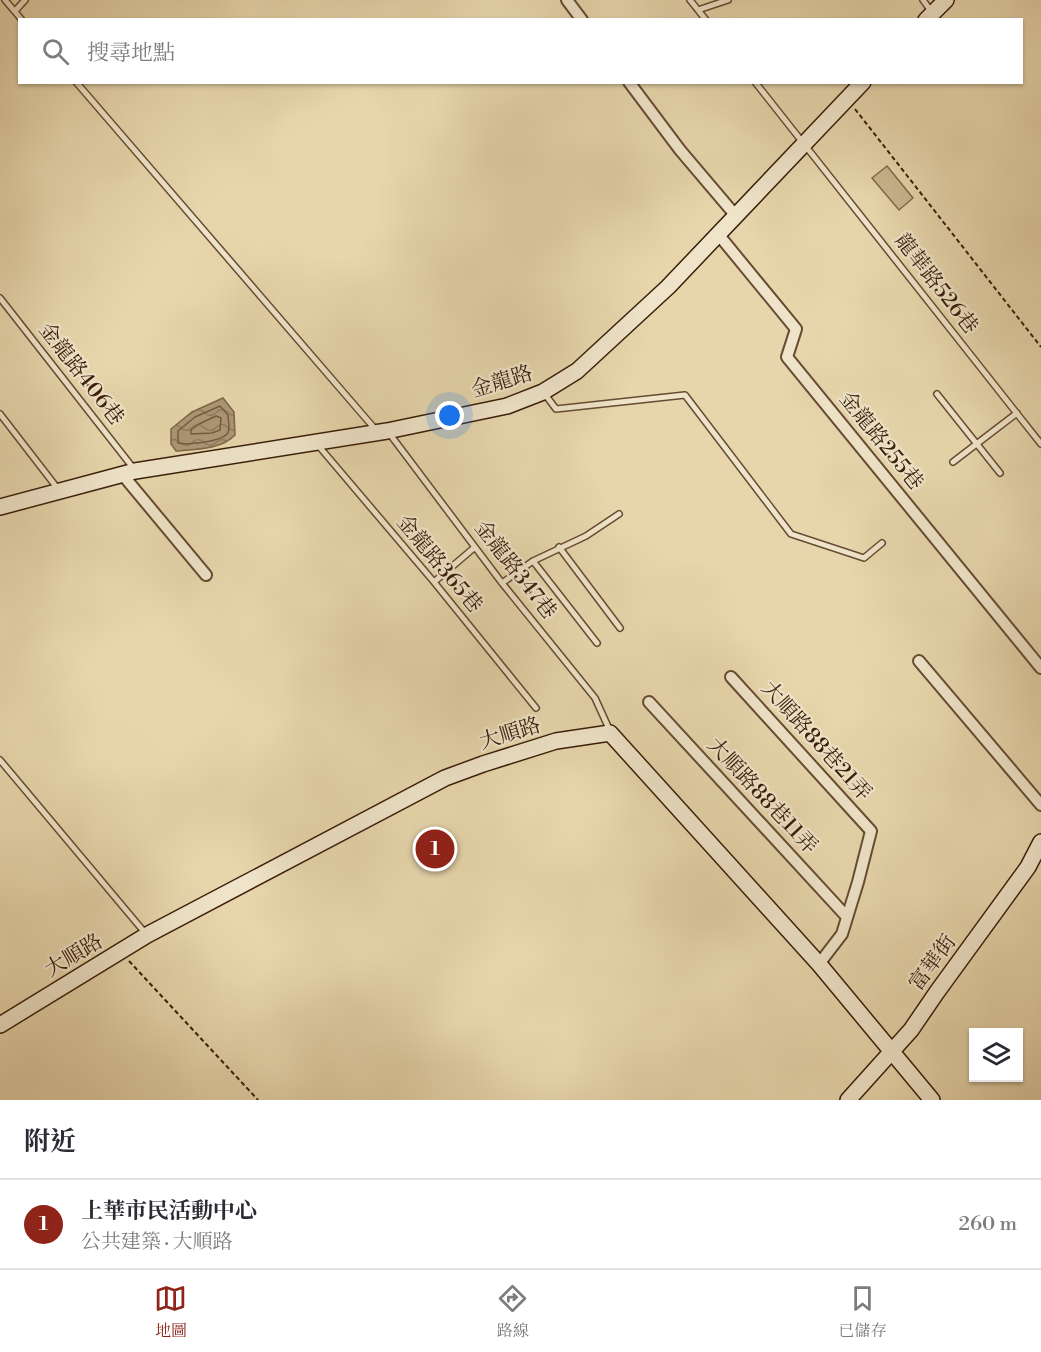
<!DOCTYPE html>
<html lang="zh-TW">
<head>
<meta charset="utf-8">
<style>
  body { margin:0; font-family:"Libre Bodoni","Noto Serif TC",serif; background:#f7f7f7; color:#2b2b33 }
  .controls { position:absolute; right:18px; bottom:18px; display:grid; overflow:hidden; border-radius:0px; box-shadow:0 2px 4px #0004 }
  .controls button { width:54px; height:54px; display:grid; place-items:center; padding:0; border:0; border-bottom:2px solid #e1e1e2; background:#fff; color:#2b2b33; font:30px sans-serif }
  .you { position:absolute; left:450px; top:416px; width:21px; height:21px; margin:-15px; border:4px solid #fff; border-radius:50%; background:#1a73e8; box-shadow:0 0 0 9px #1a73e833 }
  .badge { display:grid; place-items:center; width:39px; height:39px; border-radius:50%; background:#8f2418; color:#fff; font-size:20px; font-weight:700 }
  .pin { position:absolute; translate:-50% -50%; border:3px solid #fff; box-shadow:0 2px 6px #0006 }
  .list { margin:0; padding:0; list-style:none }
  h2 { display:flex; justify-content:space-between; align-items:center; height:78px; margin:0; padding:0 24px; font-size:26px }
  h2 small { font-size:20px; font-weight:400; color:#7c7c81 }
  .list li { display:grid; grid-template-columns:39px 1fr auto; gap:18px; align-items:center; box-sizing:border-box; height:90px; padding:0 24px; border-top:2px solid #e1e1e2 }
  .list b { display:block; font-size:22px; white-space:nowrap }
  .list p { margin:0; font-size:20px; white-space:nowrap; color:#7c7c81 }
  .list em { font-size:20px; font-style:normal; color:#7c7c81 }
  .icon { flex:none; width:33px; height:33px; fill:none; stroke:currentColor; stroke-width:2; stroke-linecap:round; stroke-linejoin:round }
  .map { position:relative; flex:none; width:1041px; height:1100px; overflow:hidden }
  .search { position:absolute; background:#fff; box-shadow:0 2px 4px #0004; left:18px; right:18px; top:18px; height:66px; display:flex; align-items:center; gap:15px; box-sizing:border-box; padding:0 21px; border-radius:0px; color:#7c7c81; font-size:22px }
  .sheet { height:168px; background:#fff }
  nav { display:flex; justify-content:space-around; align-items:center; box-sizing:border-box; height:84px; border-top:2px solid #e1e1e2; background:#fff; font-size:16px; color:#7c7c81 }
  nav a { display:grid; justify-items:center; gap:3px }
  nav .on { color:#8f2418 }
  .map>svg:first-child { display:block }
  .green { fill:#cab790; stroke:#826a4d; stroke-width:1.5 }
  .water { fill:url(#water-waves); stroke:#7f664a; stroke-width:1.5 }
  .lines { fill:none; stroke-linecap:round; stroke-linejoin:round }
  .shore { stroke:#745a40; stroke-width:1.5 }
  .lane-casing { stroke:#664b32; stroke-width:8 }
  .street-casing { stroke:#664b32; stroke-width:14 }
  .secondary-casing { stroke:#3b1d0a; stroke-width:18 }
  .path { stroke:#3b1d0a; stroke-width:2; stroke-dasharray:4.5 3; stroke-linecap:butt }
  .lane { stroke:#efe4c9; stroke-width:5 }
  .street { stroke:#efe4c9; stroke-width:10 }
  .secondary { stroke:#efe4c9; stroke-width:15 }
  .labels { text-anchor:middle; dominant-baseline:central; stroke-width:4.5; stroke-linejoin:round; paint-order:stroke }
  .street-label { font-size:21px; fill:#3b1d0a; stroke:#efe4c9 }
</style>
</head>
<body>
<div class="map">
<svg width="1041" height="1100" viewBox="0 0 1041 1100">
  <defs>
    <pattern id="water-waves" width="16" height="10" patternUnits="userSpaceOnUse" patternTransform="scale(1.5)"><rect width="16" height="10" fill="#ad9775"/><path d="M0 5q4-4 8 0t8 0" fill="none" stroke="#8e7b5e"/></pattern>
  </defs>
  <rect width="100%" height="100%" fill="#e7d6ac"/>
  <filter id="stains"><feTurbulence type="fractalNoise" baseFrequency=".00333" numOctaves="4"/><feColorMatrix values="0 0 0 0 .2 0 0 0 0 .09 0 0 0 0 .02 0 0 0 .5 -.17"/></filter>
  <radialGradient id="worn" r=".72"><stop offset=".6" stop-color="#630" stop-opacity="0"/><stop offset="1" stop-color="#630" stop-opacity=".3"/></radialGradient>
  <path class="green" d="M887 166 913 198 899 210 872 178Z"/>
  <path class="water" d="M223 398 234 412 235 435C221 450 195 449 176 451L171 444V429L192 412Z"/>
  <g class="lines">
    <path class="shore" d="M220 406 228 415C228 420 231 430 227 434 220 442 187 445 178 443V431L195 417Z
      M216 416 221 418 220 430 212 433 191 434V430L199 424Z"/>
    <defs>
      <path id="lane" d="M5 0 22 20
        M690 0 706 20
        M923 0 931 11
        M698 10 728 0
        M15 11 25 0
        M76 82 375 429
        M755 82 1041 444
        M0 298 134 469
        M544 393 556 409 685 395 791 534 864 558 882 543
        M937 394 1000 473
        M0 414 58 489
        M389 433 502 583 595 698 610 731
        M317 444 434 582 536 708
        M953 462 1017 413
        M559 547 620 628
        M533 561 597 643
        M434 582 475 547
        M502 583 533 561 586 536 619 514
        M0 760 146 934"/>
      <path id="street" d="M567 0 582 20
        M629 82 680 150 736 216
        M718 234 796 329 787 357 1041 668
        M122 474 206 575
        M919 661 1041 805
        M731 677 871 831 858 882 842 934 819 964
        M649 702 847 917"/>
      <path id="secondary" d="M926 20 946 0
        M0 507 135 471 387 431 507 406 543 392 577 371 668 287 863 82
        M0 1025 147 935 445 778 483 764 556 741 610 733 819 964 932 1100
        M848 1100 911 1030 937 992 1028 867 1041 842"/>
    </defs>
    <use href="#lane" class="lane-casing"/>
    <use href="#street" class="street-casing"/>
    <use href="#secondary" class="secondary-casing"/>
    <path class="path" d="M855 109 1041 347
      M129 961 258 1100"/>
    <use href="#lane" class="lane"/>
    <use href="#street" class="street"/>
    <use href="#secondary" class="secondary"/>
  </g>
  <g class="labels">
    <g class="street-label">
      <text transform="translate(936 284) rotate(52)">龍華路526巷</text>
      <text transform="translate(81 374) rotate(52)">金龍路406巷</text>
      <text transform="translate(502 382) rotate(-17)">金龍路</text>
      <text transform="translate(881 441) rotate(51)">金龍路255巷</text>
      <text transform="translate(439 564) rotate(50)">金龍路365巷</text>
      <text transform="translate(515 570) rotate(52)">金龍路347巷</text>
      <text transform="translate(510 734) rotate(-17)">大順路</text>
      <text transform="translate(816 741) rotate(48)">大順路88巷21弄</text>
      <text transform="translate(762 796) rotate(47)">大順路88巷11弄</text>
      <text transform="translate(74 956) rotate(-31)">大順路</text>
      <text transform="translate(933 963) rotate(-54)">富華街</text>
    </g>
  </g>
  <rect width="100%" height="100%" filter="url(#stains)"/>
  <rect width="100%" height="100%" fill="url(#worn)"/>
</svg>
<div class="controls">
<button><svg class="icon" aria-label="layers" viewBox="0 0 24 24"><path d="M12 4l9 5-9 5-9-5zM3 14l9 5 9-5"/></svg></button>
</div>
<div class="you"></div>
<div class="pin badge" style="left:435px;top:849px">1</div>
<div class="search"><svg class="icon" aria-label="search" viewBox="0 0 24 24"><circle cx="10" cy="10" r="6"/><path d="M15 15l6 6"/></svg>搜尋地點</div>
</div>
<section class="sheet">
<h2>附近<small></small></h2>
<ul class="list">
<li><span class="badge">1</span><div><b>上華市民活動中心</b><p>公共建築 · 大順路</p></div><em>260 m</em></li>
</ul>
</section>
<nav>
<a class="on"><svg class="icon" aria-label="map" viewBox="0 0 24 24"><path d="M3 6l6-2 6 2 6-2v14l-6 2-6-2-6 2zM9 4v14M15 6v14"/></svg>地圖</a>
<a><svg class="icon" aria-label="directions" viewBox="0 0 24 24"><path d="M12 3l9 9-9 9-9-9zM9 14v-3h6M13 9l2 2-2 2"/></svg>路線</a>
<a><svg class="icon" aria-label="saved" viewBox="0 0 24 24"><path d="M7 4h10v16l-5-4-5 4z"/></svg>已儲存</a>
</nav>
</body>
</html>
